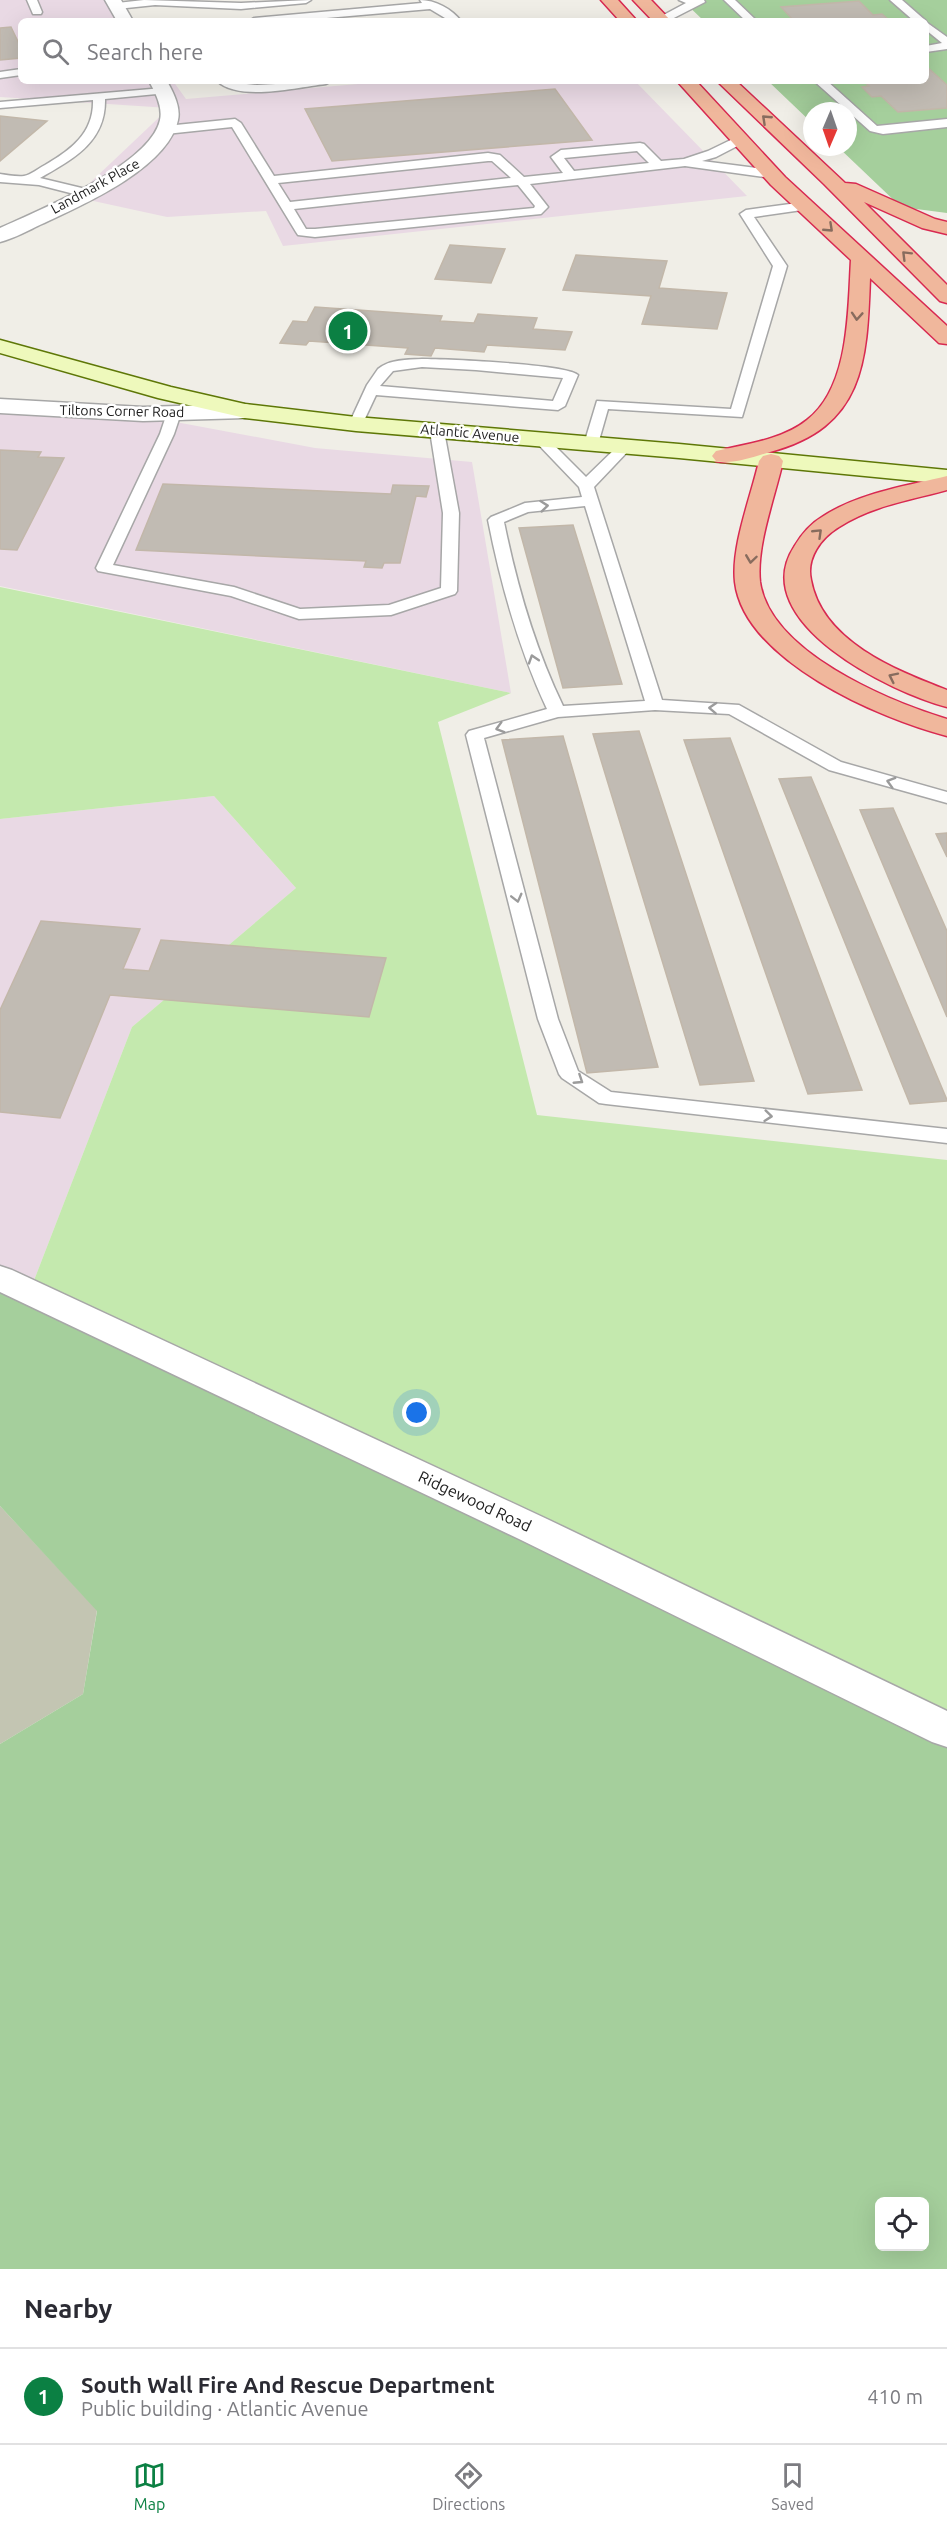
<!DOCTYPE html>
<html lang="en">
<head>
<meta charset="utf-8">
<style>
  body { margin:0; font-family:Ubuntu,sans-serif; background:#f2f2f3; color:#2b2b33 }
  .controls { position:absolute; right:18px; bottom:18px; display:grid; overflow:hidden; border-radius:9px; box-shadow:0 6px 24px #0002 }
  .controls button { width:54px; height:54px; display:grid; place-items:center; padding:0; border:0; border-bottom:2px solid #e1e1e2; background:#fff; color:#2b2b33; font:30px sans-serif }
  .compass { position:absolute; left:803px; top:102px; width:54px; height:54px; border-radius:50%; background:#fff; box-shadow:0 6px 24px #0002; rotate:182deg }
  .you { position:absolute; left:417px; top:1413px; width:21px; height:21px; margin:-15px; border:4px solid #fff; border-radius:50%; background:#1a73e8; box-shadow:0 0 0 9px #1a73e833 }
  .badge { display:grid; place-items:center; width:39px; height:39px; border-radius:50%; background:#0b8043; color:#fff; font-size:20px; font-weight:700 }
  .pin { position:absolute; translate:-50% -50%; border:3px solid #fff; box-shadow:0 2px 6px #0006 }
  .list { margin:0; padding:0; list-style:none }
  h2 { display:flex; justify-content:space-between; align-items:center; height:78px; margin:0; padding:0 24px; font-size:26px }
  h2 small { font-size:20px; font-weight:400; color:#7c7c81 }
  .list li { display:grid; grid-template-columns:39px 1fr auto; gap:18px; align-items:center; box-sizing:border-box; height:96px; padding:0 24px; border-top:2px solid #e1e1e2 }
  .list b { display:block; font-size:22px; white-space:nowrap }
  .list p { margin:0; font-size:20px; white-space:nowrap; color:#7c7c81 }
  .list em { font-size:20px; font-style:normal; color:#7c7c81 }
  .icon { flex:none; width:33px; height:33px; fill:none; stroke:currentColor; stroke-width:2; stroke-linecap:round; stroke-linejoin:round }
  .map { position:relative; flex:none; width:947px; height:2269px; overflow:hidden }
  .search { position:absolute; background:#fff; box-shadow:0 6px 24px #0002; left:18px; right:18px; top:18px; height:66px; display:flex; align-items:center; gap:15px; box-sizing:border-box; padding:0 21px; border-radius:9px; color:#7c7c81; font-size:22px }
  .sheet { height:174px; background:#fff }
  nav { display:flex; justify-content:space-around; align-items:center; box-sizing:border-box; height:84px; border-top:2px solid #e1e1e2; background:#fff; font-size:16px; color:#7c7c81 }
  nav a { display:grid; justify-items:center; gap:3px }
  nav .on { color:#0b8043 }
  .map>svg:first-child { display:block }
  .industrial { fill:#e9d9e4 }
  .construction { fill:#c3c5b2 }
  .grass { fill:#c4e9ae }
  .forest { fill:#a5cf9c; fill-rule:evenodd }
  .building { fill:#c1bbb3; stroke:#c2b7a9; stroke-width:1.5 }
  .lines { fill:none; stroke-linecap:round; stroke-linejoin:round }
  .service-casing { stroke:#a7a7a7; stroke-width:3 }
  .minor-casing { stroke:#a7a7a7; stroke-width:3 }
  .secondary-casing { stroke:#5e7707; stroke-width:3 }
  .trunk-casing { stroke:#d82951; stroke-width:3 }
  .service { fill:#fff; fill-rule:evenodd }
  .minor { fill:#fff; fill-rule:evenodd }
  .secondary { fill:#eef9bc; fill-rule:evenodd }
  .trunk { fill:#f0b79c; fill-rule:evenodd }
  .oneway { stroke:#886c5e }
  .oneway2 { stroke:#9b9b9b }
  .labels { text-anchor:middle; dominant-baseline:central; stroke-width:5; stroke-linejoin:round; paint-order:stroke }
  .far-street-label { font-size:14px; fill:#202020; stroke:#fff }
  .street-label { font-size:16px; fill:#202020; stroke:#fff }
</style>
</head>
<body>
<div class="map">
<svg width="947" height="2269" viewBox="0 0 947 2269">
  <rect width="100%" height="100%" fill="#f0eee7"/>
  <path class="industrial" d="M0 0H115L130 21H21V81H173L186 99 393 81H635L747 196 283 246 266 211 167 217 75 197 169 108 0 97Z
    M0 405 122 412 315 448 472 462 511 693 0 586Z
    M214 796 296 888 132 1027 33 1283 0 1267V819Z"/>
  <path class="construction" d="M0 1506 97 1610 83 1694 0 1744Z"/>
  <path class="grass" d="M0 587 511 693 438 722 537 1115 947 1160V1715L33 1283 132 1027 296 888 214 796 0 819Z"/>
  <path class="forest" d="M682 0H947V213L901 207 838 147H848V111H812V123L768 81H926V21H704Z
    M0 1267 947 1715V2269H0V1744L83 1694 97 1611 0 1506ZM880 2202H924V2246H880Z"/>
  <path class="building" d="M859 1 873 15 882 14 890 21H794L781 7Z
    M11 27 21 48V58L0 60V28Z
    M926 66 947 85V108L898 112 881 96 872 97 862 87 869 86 863 81H926Z
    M555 89 592 140 332 161 305 109Z
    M0 116 47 121 0 161Z
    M450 245 505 249 491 283 435 279Z
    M576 255 667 261 659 288 727 293 717 329 642 324 651 296 563 290Z
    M315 307 442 316 440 321 474 323 478 314 537 318 533 329 572 332 565 350 487 345 484 352 435 348 431 356 405 354 408 348 309 341 306 345 280 343 293 321 307 322Z
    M0 450 41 452 38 457 64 458 17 550 0 549Z
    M163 484 391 494 393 485 429 486 426 497 416 496 400 563H384L382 568 364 567 366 561 136 550Z
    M573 525 622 684 563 688 519 528Z
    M639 731 754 1081 700 1085 593 734Z
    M563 736 658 1067 587 1073 502 740Z
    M730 738 862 1090 808 1094 684 740Z
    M811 777 947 1100V1101L910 1104 779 779Z
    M893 808 947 931V1017L860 810Z
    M947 833V857L936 834Z
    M41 921 140 929 123 969 149 971 161 940 386 958 369 1017 110 995 60 1118 0 1112V1010Z"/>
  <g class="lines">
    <defs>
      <path id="service" d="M27 0H37L42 12 41 14H33Z
        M144 0 241 3 311 0 306 3 241 9 155 5 117 9 112 6 117 3Z
        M420 0C435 0 452 9 461 21H450L430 9 292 21H249L254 18 422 3Z
        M679 0H704L705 2 668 21H657L658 18 686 3Z
        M724 0H735L757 21H746Z
        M890 0H902L926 21H914Z
        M926 22 947 37V49L926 52V46L942 43 926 30Z
        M21 69V75L0 78V72Z
        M217 81 257 85 332 81 326 84C298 87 239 102 217 81Z
        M814 81H827L877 126 947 119V127L883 134 870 131Z
        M163 88 167 89V93L105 99C106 142 73 159 40 178L90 190 92 193 90 196 86 197 39 185 0 182V174C7 175 17 177 24 176 31 175 39 168 45 165 71 150 94 133 93 100L0 108V102Z
        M235 119 241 123 274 176 488 153 500 155 524 177 563 173 551 157 561 150 640 143 644 144 661 161 684 159 708 151 741 135 745 136V142L716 157 702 161 772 170 778 174 772 178 685 166 530 184 548 207 541 214 315 237 298 235 296 232 232 127 166 134 160 130 166 126ZM637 151 649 163 574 171 564 158ZM488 161H492L511 178 290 202 278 183ZM518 185 535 206 534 208 315 229H306L294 209Z
        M805 202 811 206 809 209 754 217 787 266 742 417 608 409 598 444 596 447H586L584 444 597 401 731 409 773 266 740 214 746 210Z
        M422 359C444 359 568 364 578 375L565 406 558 410 376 395 361 427H351L349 424 367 385 378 369C390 359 407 360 422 359ZM422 367 476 370 563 378 553 401 380 386 393 371Z
        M174 409 181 413 174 434 113 565 234 587 300 609 389 605 441 588 443 513 430 431 437 427 444 431 459 513 457 591 455 594 391 615 299 619 231 596 98 571 96 568 160 434 167 413Z
        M540 435 545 436 586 477 620 444 625 443 632 447 594 487 662 700 739 705 841 762 947 792V803L829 770 729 714 655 710 558 717 484 738 558 1019 578 1071 611 1092 947 1129V1143L606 1104 599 1103 562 1078 559 1074 538 1019 466 735 469 731 547 709C519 649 501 586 488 520L491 517 525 503 582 497 579 487 533 439ZM585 506 645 701 563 706C535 648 517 586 504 522L528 512Z"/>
      <path id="minor" d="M105 0H121L133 21H117Z
        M149 81H167C173 92 181 107 178 120 168 168 83 205 42 224 29 230 15 238 0 242V228C40 210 150 165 160 120 163 107 155 92 149 81Z
        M0 399 143 407 245 404 253 406 256 411 253 416 245 418 143 421 0 413Z
        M0 1266 12 1270 547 1519 947 1711V1747L932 1742 519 1539 0 1292Z"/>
      <path id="secondary" d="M0 340 171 387 245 404 356 417 679 444 947 470V484L679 458 356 431 245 418 158 398 0 353Z"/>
      <path id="trunk" d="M601 0H618L637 21H620Z
        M633 0H651L671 21H653Z
        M677 81H696L785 177 947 326V344L939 343 870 278C867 363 864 427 770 452 753 457 732 465 716 461L712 456 716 451C746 444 782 440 807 420 850 387 848 309 851 260L771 185Z
        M717 81H736L845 183 856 184 935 219 947 222V234L922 228 864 202 947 285V303L940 301 824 184Z
        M771 454 779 456 783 461C775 497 756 546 760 582 770 652 888 701 947 719V736C880 719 744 660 735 582 731 546 751 497 759 461L763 456Z
        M947 476V490C911 500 871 506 839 527 821 538 806 558 811 580 822 641 895 670 947 690V707C892 693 746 622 794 547 801 535 810 524 822 517 858 493 906 486 947 476Z"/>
    </defs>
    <use href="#service" class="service-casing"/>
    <use href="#minor" class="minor-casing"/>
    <use href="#secondary" class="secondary-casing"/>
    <use href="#trunk" class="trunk-casing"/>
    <use href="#service" class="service"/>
    <use href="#minor" class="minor"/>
    <use href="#secondary" class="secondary"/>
    <use href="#trunk" class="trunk"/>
  </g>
  <defs><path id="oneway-chevron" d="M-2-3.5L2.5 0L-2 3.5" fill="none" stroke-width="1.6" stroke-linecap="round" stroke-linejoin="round" transform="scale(1.5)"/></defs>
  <g class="oneway">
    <use href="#oneway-chevron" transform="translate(766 119) rotate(-137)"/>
    <use href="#oneway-chevron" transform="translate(829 228) rotate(43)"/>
    <use href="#oneway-chevron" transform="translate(906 255) rotate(-135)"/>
    <use href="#oneway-chevron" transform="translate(857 316) rotate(94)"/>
    <use href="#oneway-chevron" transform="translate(818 533) rotate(-44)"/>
    <use href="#oneway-chevron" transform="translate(751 559) rotate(98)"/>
    <use href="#oneway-chevron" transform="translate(893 677) rotate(-154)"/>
  </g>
  <g class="oneway2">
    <use href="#oneway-chevron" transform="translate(544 506) rotate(-6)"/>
    <use href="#oneway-chevron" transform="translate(533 659) rotate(-108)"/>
    <use href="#oneway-chevron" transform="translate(713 708) rotate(-177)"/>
    <use href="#oneway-chevron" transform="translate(500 728) rotate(164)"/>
    <use href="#oneway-chevron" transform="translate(891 782) rotate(-164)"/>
    <use href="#oneway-chevron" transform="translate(517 898) rotate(76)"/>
    <use href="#oneway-chevron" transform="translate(579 1080) rotate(33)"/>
    <use href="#oneway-chevron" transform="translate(768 1116) rotate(6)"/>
  </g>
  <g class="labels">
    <g class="far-street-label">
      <text transform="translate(95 186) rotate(-29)">Landmark Place</text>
      <text transform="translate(122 411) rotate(1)">Tiltons Corner Road</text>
      <text transform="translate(470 433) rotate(5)">Atlantic Avenue</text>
    </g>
    <g class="street-label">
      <text transform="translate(475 1501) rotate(25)">Ridgewood Road</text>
    </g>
  </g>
</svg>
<div class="controls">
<button><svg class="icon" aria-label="locate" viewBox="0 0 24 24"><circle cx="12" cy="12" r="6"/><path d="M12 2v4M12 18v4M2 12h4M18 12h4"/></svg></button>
</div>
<svg class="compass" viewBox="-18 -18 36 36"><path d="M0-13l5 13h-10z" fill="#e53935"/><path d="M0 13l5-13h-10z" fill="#7c7c81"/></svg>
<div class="you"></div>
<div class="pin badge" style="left:348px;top:331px">1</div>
<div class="search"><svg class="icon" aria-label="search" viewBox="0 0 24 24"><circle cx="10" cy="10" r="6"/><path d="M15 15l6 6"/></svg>Search here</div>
</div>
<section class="sheet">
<h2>Nearby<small></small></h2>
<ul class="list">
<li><span class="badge">1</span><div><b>South Wall Fire And Rescue Department</b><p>Public building · Atlantic Avenue</p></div><em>410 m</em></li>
</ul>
</section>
<nav>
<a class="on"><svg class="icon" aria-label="map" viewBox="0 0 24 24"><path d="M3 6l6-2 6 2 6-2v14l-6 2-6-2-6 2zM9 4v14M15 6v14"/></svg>Map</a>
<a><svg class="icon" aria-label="directions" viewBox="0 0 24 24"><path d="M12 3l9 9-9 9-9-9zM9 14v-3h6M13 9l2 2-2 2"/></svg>Directions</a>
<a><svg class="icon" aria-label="saved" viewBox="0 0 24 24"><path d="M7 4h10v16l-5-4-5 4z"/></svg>Saved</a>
</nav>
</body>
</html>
